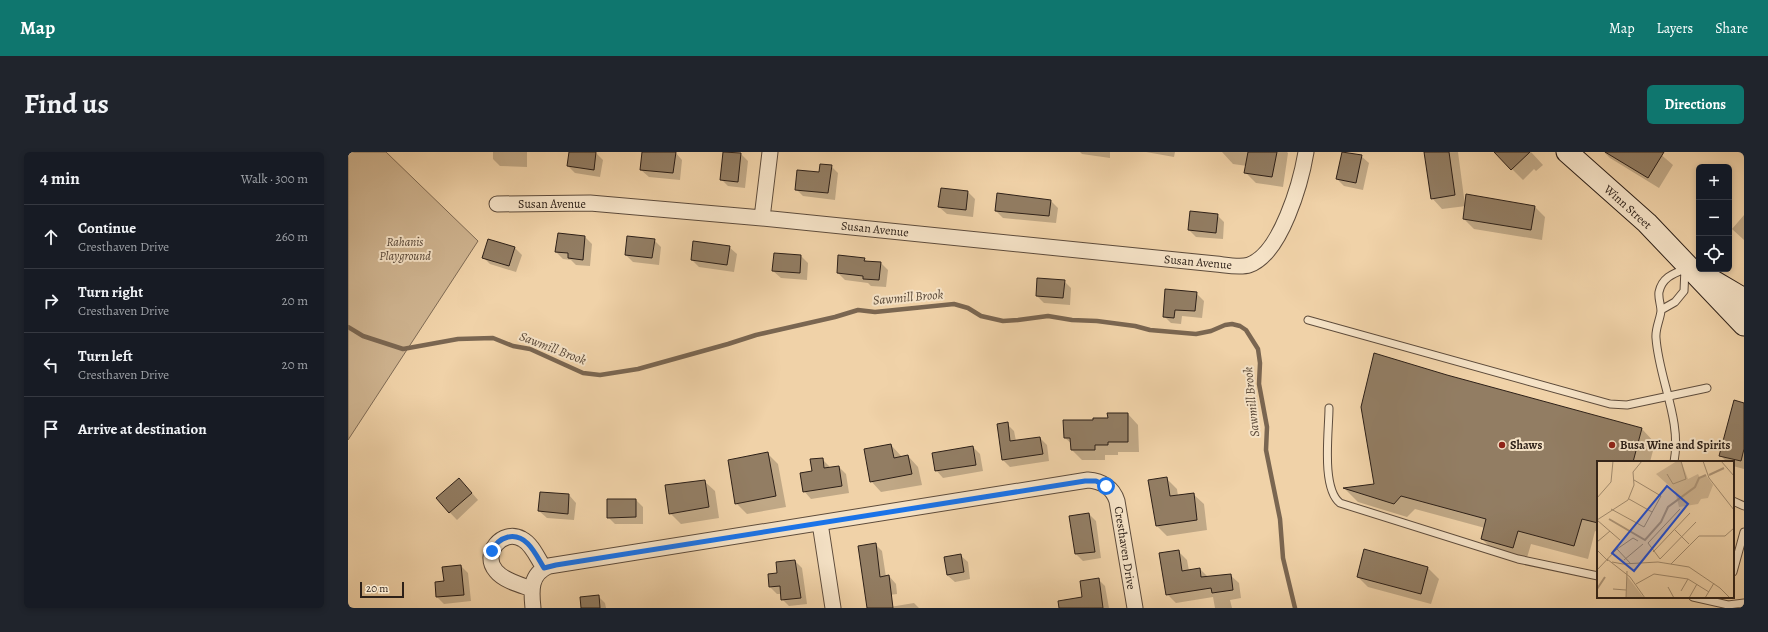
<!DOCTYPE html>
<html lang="en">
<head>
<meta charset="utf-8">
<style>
  body { margin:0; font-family:Alegreya,serif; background:#20242c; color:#f1f3f6 }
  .controls { position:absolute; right:12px; top:12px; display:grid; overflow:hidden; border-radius:6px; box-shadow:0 2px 6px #0003 }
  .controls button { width:36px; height:36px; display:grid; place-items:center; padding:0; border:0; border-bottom:1px solid #363941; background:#171b24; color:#f1f3f6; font:20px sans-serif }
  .scale { position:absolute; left:12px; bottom:10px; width:44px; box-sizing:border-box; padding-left:4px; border:2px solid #2d2018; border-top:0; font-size:11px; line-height:14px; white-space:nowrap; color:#2d2018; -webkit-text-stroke:3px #f5e2c6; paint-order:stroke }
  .stop { position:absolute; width:12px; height:12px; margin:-9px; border:3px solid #1a73e8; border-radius:50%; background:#fff }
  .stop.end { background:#1a73e8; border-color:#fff; box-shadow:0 1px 4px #0008 }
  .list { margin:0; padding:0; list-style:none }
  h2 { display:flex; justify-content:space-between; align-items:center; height:52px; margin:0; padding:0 16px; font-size:17px }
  h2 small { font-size:13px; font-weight:400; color:#9ea1a6 }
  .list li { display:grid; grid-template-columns:26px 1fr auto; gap:12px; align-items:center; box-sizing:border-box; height:64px; padding:0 16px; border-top:1px solid #363941 }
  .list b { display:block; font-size:15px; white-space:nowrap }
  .list p { margin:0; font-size:13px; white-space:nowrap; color:#9ea1a6 }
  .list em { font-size:13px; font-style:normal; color:#9ea1a6 }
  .icon { flex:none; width:22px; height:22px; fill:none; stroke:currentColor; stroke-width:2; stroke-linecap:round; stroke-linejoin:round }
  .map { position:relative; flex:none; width:1396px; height:456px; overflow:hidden; border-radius:6px }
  header { display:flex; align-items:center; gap:24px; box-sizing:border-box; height:56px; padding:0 20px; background:#0f766e; color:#fff }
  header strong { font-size:19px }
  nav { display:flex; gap:22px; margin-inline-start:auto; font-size:14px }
  .intro { display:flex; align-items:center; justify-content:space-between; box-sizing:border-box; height:96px; padding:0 24px }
  h1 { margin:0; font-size:28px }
  .button { padding:10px 18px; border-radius:6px; background:#0f766e; color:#fff; font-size:14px; font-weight:700 }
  main { display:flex; gap:24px; padding:0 24px }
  aside { flex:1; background:#171b24; border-radius:6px; box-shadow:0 2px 6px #0003 }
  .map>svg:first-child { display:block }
  .green { fill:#cfb490; stroke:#7e6a54 }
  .shadow { fill:#0003 }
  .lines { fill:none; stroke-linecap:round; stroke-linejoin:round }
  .stream { stroke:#7a6651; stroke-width:4.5 }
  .building { fill:#927d63; stroke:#2d2018 }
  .lane-casing { stroke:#5e4c3c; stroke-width:9 }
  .street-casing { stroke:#5e4c3c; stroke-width:17 }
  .secondary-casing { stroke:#2d2018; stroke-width:23 }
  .lane { stroke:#f5e2c6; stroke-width:7 }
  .street { stroke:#f5e2c6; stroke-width:15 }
  .secondary { stroke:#f5e2c6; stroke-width:21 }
  .route { stroke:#1a73e8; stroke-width:5 }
  .poi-dot { fill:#8f2418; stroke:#f5e2c6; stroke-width:1.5 }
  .labels { text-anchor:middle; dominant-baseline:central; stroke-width:4; stroke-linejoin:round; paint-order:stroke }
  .street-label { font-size:12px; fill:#2d2018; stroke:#f5e2c6 }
  .park-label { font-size:12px; font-style:italic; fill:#564536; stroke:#f5e2c6 }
  .poi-label { font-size:12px; font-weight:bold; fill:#2d2018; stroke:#f5e2c6; text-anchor:start }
  .water-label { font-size:13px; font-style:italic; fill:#5a4939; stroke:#f5e2c6 }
  .inset-river { fill:none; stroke:#ae9577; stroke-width:2 }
  .inset-road { fill:none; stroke:#a28b6e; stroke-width:1 }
  .view { fill:#1d4ed8; fill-opacity:0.15; stroke:#1d4ed8; stroke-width:2 }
  .inset-edge { fill:none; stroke:#2d2018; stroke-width:2 }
</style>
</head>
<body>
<header>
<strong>Map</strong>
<nav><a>Map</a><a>Layers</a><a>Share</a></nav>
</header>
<div class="intro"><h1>Find us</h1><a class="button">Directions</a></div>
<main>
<aside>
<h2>4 min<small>Walk · 300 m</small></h2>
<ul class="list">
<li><svg class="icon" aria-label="ahead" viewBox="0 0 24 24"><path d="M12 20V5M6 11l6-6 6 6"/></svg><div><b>Continue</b><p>Cresthaven Drive</p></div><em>260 m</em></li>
<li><svg class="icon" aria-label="right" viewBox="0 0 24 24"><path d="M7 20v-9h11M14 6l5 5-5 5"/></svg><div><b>Turn right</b><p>Cresthaven Drive</p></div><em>20 m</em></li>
<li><svg class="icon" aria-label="left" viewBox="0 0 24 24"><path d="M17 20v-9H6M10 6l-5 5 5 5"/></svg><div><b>Turn left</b><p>Cresthaven Drive</p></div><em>20 m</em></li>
<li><svg class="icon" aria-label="arrive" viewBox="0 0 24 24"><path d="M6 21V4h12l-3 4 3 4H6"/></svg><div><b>Arrive at destination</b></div></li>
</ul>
</aside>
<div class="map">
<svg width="1396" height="456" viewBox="0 0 1396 456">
  <rect width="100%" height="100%" fill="#f0d2a8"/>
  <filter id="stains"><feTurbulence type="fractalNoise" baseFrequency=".005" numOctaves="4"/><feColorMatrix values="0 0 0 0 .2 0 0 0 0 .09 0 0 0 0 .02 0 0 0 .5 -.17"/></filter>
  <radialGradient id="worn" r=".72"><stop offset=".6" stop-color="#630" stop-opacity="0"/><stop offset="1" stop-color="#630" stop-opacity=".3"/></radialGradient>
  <path class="green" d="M0 0H38L130 89 0 288Z"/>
  <path class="shadow" d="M145 0H179V15L152 14 145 7Z
    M222 0 248 1 255 8 252 25 227 21 220 14Z
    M295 0H327L334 8 332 28 301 25 293 18Z
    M732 0H762V6L734 2Z
    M798 0H827L826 5Z
    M874 0H939L940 1 935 35 908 31 898 21 899 14 885 12Z
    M995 0 1013 4 1021 11 1015 38 996 34 989 27Z
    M1077 0H1110L1117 53 1187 55 1197 65 1194 88 1126 77 1116 67 1118 54 1094 57 1084 46Z
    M1147 0H1183L1195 13 1188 19 1186 17 1175 28Z
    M1256 0H1310L1325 13 1311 36 1262 6Z
    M393 2 400 9 397 36 380 34 373 27Z
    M483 14 490 21 487 48 455 44 448 37Z
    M620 40 627 47 625 65 599 62 591 55Z
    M650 42 703 49 710 56 708 71 655 66 648 59Z
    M869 63 876 70 875 87 848 85 841 78Z
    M1396 63V88L1384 77Z
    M237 85 244 92 242 114 228 113 223 108 215 107 208 100Z
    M306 88 313 95 311 113 285 110 278 103Z
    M381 95 389 102 386 120 351 115 344 108Z
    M167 96 174 103 168 120 142 112 135 105Z
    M427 102 453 104 460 111 459 128 433 126 425 119Z
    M516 107 520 110 533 111 540 118 538 135 523 134 520 131 497 128 490 121Z
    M716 129 723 136 722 153 696 151 689 144Z
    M848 141 856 149 854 166 834 164 833 172 823 171 816 164Z
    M1099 224 1294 277 1307 291 1302 310H1250V380L1247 379 1240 407 1183 392 1178 409 1147 400 1134 387 1137 376 1067 357 1059 365 1010 350 997 337 1027 333Z
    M1396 252V317L1385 314V310H1379L1372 303Z
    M780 262 790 273 791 300H770V303H757V308H734L724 298V292L717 286 746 269Z
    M659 272 666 279 668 289 692 286 699 293 701 309 662 315 655 308Z
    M543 293 554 305 560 304 570 315 574 333 533 340 523 329Z
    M625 295 632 302 635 319 595 326 588 318Z
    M420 302 430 312 438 355 399 362 388 351Z
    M474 307 481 314 482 316 491 315 498 322 501 341 463 347 456 339 465 320Z
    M818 326 829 337 830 344 845 342 856 352 859 378 819 384 809 374Z
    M356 329 367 339 371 366 333 372 322 361Z
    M118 334 130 348 109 368 89 347Z
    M221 343 228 351 226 368 199 366 191 359Z
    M288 348 295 355V372H267L260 365Z
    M741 362 748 369 753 406 735 409 728 402 722 364Z
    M527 392 534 399 538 425 541 424 548 432 549 442 525 445Z
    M830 399 839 408 841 419 852 417 860 425 882 423 891 431 893 446 882 448 884 456H867L865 445 828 451 819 442Z
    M1017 399 1080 416 1091 427 1083 452 1020 435 1010 425Z
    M612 403 620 410 622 427 607 430 599 423Z
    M447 409 454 416 459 452 441 454 434 447 433 442H429L422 435Z
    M113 414 120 421 123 449 96 452 89 445 97 430Z
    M750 427 757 434 761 456H728Z
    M250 444 257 451 258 456H234Z
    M566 451 571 456H536Z"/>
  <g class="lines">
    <path class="stream" d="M0 175 15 184 55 197 110 187 145 186 165 194 182 197 235 221 252 223 290 217 380 192 408 183 487 165 510 158 527 160 606 152 620 156 633 164 655 169 670 168 700 164 724 168 749 169 787 174 802 178 848 182 863 179 877 173 884 172 892 174 898 178 910 197 912 211 911 232 919 275 918 298 932 367 935 406 947 456"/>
  </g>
  <path class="building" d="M221 0H248L246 18 219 14Z
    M294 0H328L325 21 292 18Z
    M375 0 393 1 390 30 372 28Z
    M900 0H929L924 25 896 21Z
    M994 0 1014 3 1008 31 988 27Z
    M1076 0H1101L1107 43 1083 47Z
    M1146 0H1182L1163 18Z
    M1257 0H1316L1300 26Z
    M472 12 484 13 480 41 447 38 449 18 471 20Z
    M593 36 620 39 618 58 590 55Z
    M649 41 703 48 701 64 647 59Z
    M1118 42 1187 54 1183 78 1115 67Z
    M842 59 870 62 868 81 840 78Z
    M210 81 237 84 235 108 220 106V101L207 100Z
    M279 84 307 87 304 106 277 103Z
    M140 87 167 95 161 114 134 106Z
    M345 89 382 94 379 113 343 108Z
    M426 101 453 103 452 121 424 119Z
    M490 103 517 106 516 109 533 110 531 128 515 127V124L489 121Z
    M689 126 717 128 715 146 688 144Z
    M817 137 849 140 847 159 827 158 826 166 815 165Z
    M1026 201 1099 223 1294 276 1285 310H1250V371L1234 367 1226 394 1170 379 1165 396 1133 387 1138 367 1053 344 1046 352 995 336 1026 332 1013 255Z
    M1386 248 1396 251V297L1393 309 1371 304Z
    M759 261H780V290H760V293H747V298H723L722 286H716L715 268H745V266H760Z
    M660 270 662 289 692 285 695 302 654 308 649 272Z
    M543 292 546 306 560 303 564 322 522 330 516 297Z
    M625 294 628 313 587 319 584 301Z
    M420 300 428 344 387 352 380 308Z
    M475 306 476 316 491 314 494 334 455 340 452 321 464 319 462 307Z
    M819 325 822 344 846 341 849 368 808 374 800 328Z
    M111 326 124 341 101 361 88 346Z
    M357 328 361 355 321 362 317 333Z
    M192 340 221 342 220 362 190 359Z
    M259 347H288V365L259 366Z
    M741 361 747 400 727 402 721 364Z
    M528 391 532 425 541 423 545 456H519L510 394Z
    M1016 397 1080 415 1073 442 1009 425Z
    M831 398 834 419 852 416 853 425 883 422 885 438 864 441 863 436 818 443 811 401Z
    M613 402 616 420 599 423 596 405Z
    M447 408 453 446 433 448 432 434 421 435 420 422 429 421 428 410Z
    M113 413 116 443 88 445 87 430 96 429 94 415Z
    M751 426 755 456H711L710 449 734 445 732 429Z
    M251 443 252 456H233L232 445Z"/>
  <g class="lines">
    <defs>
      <path id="lane" d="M1313 158 1327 150 1336 139 1337 116
        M960 168 1262 252 1279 253 1359 236
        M981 256C981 279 973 336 992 351L1170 407 1250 424
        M1326 310C1334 268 1311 228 1308 186 1307 177 1312 168 1313 159 1313 153 1310 146 1311 140 1314 126 1324 122 1337 117
        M1385 349 1396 354
        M1385 420 1396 380
        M1345 445 1380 453 1396 451"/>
      <path id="street" d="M149 52 242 51 414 66 868 112C878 113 892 116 901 113 933 102 953 30 958 0
        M414 66 422 0
        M472 371 485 456
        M184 437C173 433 156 429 148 419 133 402 154 376 174 387 184 392 190 407 196 416
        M185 456C183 438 182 422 201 414L740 328C754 329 765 336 769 349L787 456"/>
      <path id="secondary" d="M1219 0 1299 71 1396 173
        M1362 127 1396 147"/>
    </defs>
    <use href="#lane" class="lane-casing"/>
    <use href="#street" class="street-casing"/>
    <use href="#secondary" class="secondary-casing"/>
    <use href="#lane" class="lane"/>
    <use href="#street" class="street"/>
    <use href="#secondary" class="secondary"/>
  </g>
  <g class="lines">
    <path class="route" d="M144 399C147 392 152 387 160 385 179 381 188 403 196 416L208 413 737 329H748L758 334"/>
  </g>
  <g class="poi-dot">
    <circle cx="1154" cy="293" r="4"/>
    <circle cx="1264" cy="293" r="4"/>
  </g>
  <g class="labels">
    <g class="street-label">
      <text x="204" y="52">Susan Avenue</text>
      <text transform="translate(1280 55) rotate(42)">Winn Street</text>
      <text transform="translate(527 77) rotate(6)">Susan Avenue</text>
      <text transform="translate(850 110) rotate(5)">Susan Avenue</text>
      <text transform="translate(777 396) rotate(81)">Cresthaven Drive</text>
    </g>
    <g class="park-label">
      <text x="57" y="90">Rahanis<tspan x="57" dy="14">Playground</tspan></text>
    </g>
    <g class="poi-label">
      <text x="1162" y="293">Shaws</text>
      <text x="1272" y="293">Busa Wine and Spirits</text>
    </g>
    <g class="water-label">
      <text transform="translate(560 145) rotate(-5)">Sawmill Brook</text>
      <text transform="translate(205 196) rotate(21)">Sawmill Brook</text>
      <text transform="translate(903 250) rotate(-96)">Sawmill Brook</text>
    </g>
  </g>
  <g transform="translate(1249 309)">
    <rect width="137" height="137" fill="#f0d2a8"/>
    <path d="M80 0H84L91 18 101 13 103 17 109 14 116 24 111 37 104 38 101 43 82 46 78 30 59 13ZM30 115 47 137H29Z" fill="#cfb490"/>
    <path class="inset-river" d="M112 14 127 7M12 58 48 79 64 61 71 46 98 26 102 17 109 14M0 128 8 116"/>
    <path class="inset-road" d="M106 0 112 17 137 49M124 0 137 15M70 13 76 23 89 18 84 0M0 37 14 21 16 0M32 38 55 51M14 48 47 66 64 35 37 19M0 59 31 39 37 24 36 11 45 0M0 59 23 79M78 69 92 83M0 81 13 70M20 88 36 77 41 80M0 89 11 100M56 91 93 52M10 98 33 116 48 137M63 98 51 82 83 48M63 98 99 61M27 99 46 83M15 101 26 103 61 101 92 106 123 127 133 137M74 103 102 75H128L137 67M0 109 20 88 34 103M39 123 57 113 91 118 112 131M71 126 77 137M16 128 29 129M84 130 91 118M29 137 30 110M92 137 100 123M108 137 117 122"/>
    <path class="view" d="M70 25 91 43 37 110 15 92Z"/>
    <rect width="137" height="137" class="inset-edge"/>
  </g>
  <rect width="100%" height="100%" filter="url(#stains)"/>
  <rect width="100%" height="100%" fill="url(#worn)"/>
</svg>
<div class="controls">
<button>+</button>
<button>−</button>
<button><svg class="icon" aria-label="locate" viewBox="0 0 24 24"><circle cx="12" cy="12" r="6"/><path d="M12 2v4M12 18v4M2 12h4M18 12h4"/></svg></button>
</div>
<div class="scale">20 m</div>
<div class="stop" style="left:758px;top:334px"></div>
<div class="stop end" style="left:144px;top:399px"></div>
</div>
</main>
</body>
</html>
